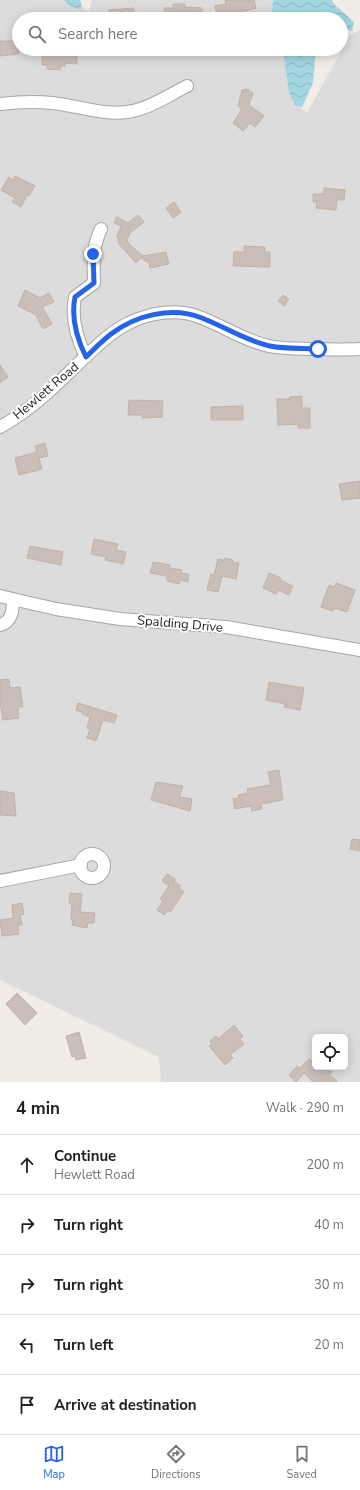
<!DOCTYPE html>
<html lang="en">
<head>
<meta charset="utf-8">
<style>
  body { margin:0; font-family:"Nunito Sans",sans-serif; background:#f6f6f6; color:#202124 }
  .controls { position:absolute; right:12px; bottom:12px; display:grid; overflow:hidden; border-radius:6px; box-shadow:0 2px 10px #0003 }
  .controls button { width:36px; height:36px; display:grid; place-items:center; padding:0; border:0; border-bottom:1px solid #e0e0e0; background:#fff; color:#202124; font:20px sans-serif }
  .stop { position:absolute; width:12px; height:12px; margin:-9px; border:3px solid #2563eb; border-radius:50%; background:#fff }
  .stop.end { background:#2563eb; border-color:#fff; box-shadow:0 1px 4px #0008 }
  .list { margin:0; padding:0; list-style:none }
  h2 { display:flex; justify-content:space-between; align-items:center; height:52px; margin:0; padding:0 16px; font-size:17px }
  h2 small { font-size:13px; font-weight:400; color:#757577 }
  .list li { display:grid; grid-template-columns:26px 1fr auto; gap:12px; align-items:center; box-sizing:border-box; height:60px; padding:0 16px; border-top:1px solid #e0e0e0 }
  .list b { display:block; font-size:15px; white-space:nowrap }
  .list p { margin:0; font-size:13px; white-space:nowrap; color:#757577 }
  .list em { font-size:13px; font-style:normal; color:#757577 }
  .icon { flex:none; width:22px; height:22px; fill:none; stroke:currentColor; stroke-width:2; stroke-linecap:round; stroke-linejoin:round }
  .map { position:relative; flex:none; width:360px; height:1082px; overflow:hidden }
  .search { position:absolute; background:#fff; box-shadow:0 2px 10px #0003; left:12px; right:12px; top:12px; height:44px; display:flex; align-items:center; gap:10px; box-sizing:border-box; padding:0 14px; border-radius:22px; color:#757577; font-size:15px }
  .sheet { height:352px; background:#fff }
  nav { display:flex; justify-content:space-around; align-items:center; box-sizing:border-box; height:56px; border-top:1px solid #e0e0e0; background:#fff; font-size:11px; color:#757577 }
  nav a { display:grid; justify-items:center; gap:2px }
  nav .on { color:#2563eb }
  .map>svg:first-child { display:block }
  .residential { fill:#dddcdc; fill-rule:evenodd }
  .water { fill:url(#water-waves) }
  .building { fill:#c9beb8; stroke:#c3b1a6 }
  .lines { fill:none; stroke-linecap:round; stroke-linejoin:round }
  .minor-casing { stroke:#a6a6a6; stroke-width:14 }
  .minor { stroke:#fff; stroke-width:12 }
  .route { stroke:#2563eb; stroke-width:5 }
  .labels { text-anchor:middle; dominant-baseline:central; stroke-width:4; stroke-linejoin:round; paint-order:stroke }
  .street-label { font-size:13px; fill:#1f1f1f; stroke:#fff }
</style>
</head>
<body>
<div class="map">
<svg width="360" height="1082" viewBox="0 0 360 1082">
  <defs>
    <pattern id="water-waves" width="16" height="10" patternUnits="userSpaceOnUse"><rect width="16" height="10" fill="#a2d6e1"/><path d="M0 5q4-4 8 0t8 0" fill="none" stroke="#8bb7c1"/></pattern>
  </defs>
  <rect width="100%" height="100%" fill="#f1ece5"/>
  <path class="residential" d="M0 0H71L89 12 92 0H272L279 19H19V49H284L292 101 307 113 350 35 360 30V1082H161L159 1057 0 980ZM315 1037H345V1067H315Z"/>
  <path class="water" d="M64 0H80L82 7 79 9 70 6Z
    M273 0H332L334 4 354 22 352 31 341 28V19H266L271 16Z
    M283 49H316L313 83 302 107 295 105 289 93Z"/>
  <path class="building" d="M225 0H254L256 8 218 18 215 6 226 4Z
    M173 4H185L184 7 202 8 201 19H164V8H173Z
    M134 8V19H109V10Z
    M0 41H19V54L0 56Z
    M57 49H66V55H77V64L65 63V66H61L60 70 47 69V65H42L43 50H57Z
    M248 89 253 93 249 105 264 116 255 127 250 123 243 131 233 123 242 109 238 106 242 90Z
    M15 176 35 186 29 196 27 195 21 207 12 202 15 198 1 190 9 177 13 180Z
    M324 188 345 190 344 200H337L336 210 316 208 317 202H313V194H324Z
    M174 202 181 212 173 218 166 208Z
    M138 215 144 222 130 233 127 240 129 244 143 256 166 252 169 264 150 268 149 263 141 258 136 263 119 244 117 236 121 226 114 223 117 217 128 223Z
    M244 246 265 247V252H270V267L233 266 234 252H244Z
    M25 290 40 298 49 293 54 302 42 307 52 324 43 329 36 315 18 306Z
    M283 295 289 299 284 306 278 301Z
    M0 365 8 377 0 383Z
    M302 396V408H310V428H298V424L278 425 277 399H290V397Z
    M129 400 163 401 162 417 142 418 143 415H128Z
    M243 406V420H211V407Z
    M45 443 48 456 39 458 42 469 19 475 15 458 37 452 35 446Z
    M360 481V498L342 500 339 484Z
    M94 539 118 544 116 550 126 552 123 564 105 560 106 557 91 554Z
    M30 546 63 552 61 565 27 558Z
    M225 558 233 560V562L239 563 236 579 222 576 218 592 207 590 211 574 214 575 218 559 224 560Z
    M153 562 170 565V568L182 570 181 573 189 574 188 582 180 580 179 584 167 581V576L150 573Z
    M269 573 281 578 280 580 293 586 289 595 278 590 276 594 263 588Z
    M336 583 355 590 347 612 334 608 333 611 321 607 329 585 334 587Z
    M9 679 10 688 20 687 23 707H18L19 718 3 720 0 702V680Z
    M269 682 304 688 300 710 284 707 285 704 266 700Z
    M78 703 117 715 114 723 103 720 96 741 87 738 90 729 87 728 90 717 82 714V712L76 710Z
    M279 770 283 800 261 804 262 809 252 811 251 806 235 809 233 799 239 798 238 795 248 793 247 789 271 785 268 772Z
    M156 782 183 786 179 797 192 799 190 811 151 800Z
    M0 791 14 793 16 816 0 815Z
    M352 839 360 840V851L350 849Z
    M167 874 175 879 174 881 181 886 179 888 184 892 170 912 168 910 164 915 157 910 163 901 160 899 169 886 162 881Z
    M70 893 82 894 80 912 95 913 94 923H88L87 928 72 925 73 920H71L72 904 69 903Z
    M22 903 24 914 20 915 22 925H18L19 934 2 936 0 920 13 918 12 905Z
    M17 993 37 1013 25 1025 6 1004Z
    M234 1025 243 1036 240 1039 244 1044 230 1055 233 1058 225 1065 209 1046 212 1044 210 1041 216 1036 218 1039Z
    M79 1032 86 1058 76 1060 75 1056 72 1057 66 1036Z
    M309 1059 315 1064V1067H326L332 1072 329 1074 338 1082H313L304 1073 296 1082 289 1075 297 1066 300 1068Z"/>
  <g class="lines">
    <defs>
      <path id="minor" d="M0 104C17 102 35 101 52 103 80 106 109 118 137 110 155 105 171 94 187 86
        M86 357C77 339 71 317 75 297L94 283C94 260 91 251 101 229
        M0 427C32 410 58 383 84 358 98 345 112 331 129 323 151 312 179 308 202 318 225 327 245 341 269 346 282 349 295 348 309 349 326 349 343 350 360 349
        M0 596 56 609 120 619 226 627 360 650
        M0 625C12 622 13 610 13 599
        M80 866a12 12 0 1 1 24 0a12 12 0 1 1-24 0Z
        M0 881 81 865"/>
    </defs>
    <use href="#minor" class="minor-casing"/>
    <use href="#minor" class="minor"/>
  </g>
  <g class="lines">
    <path class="route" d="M93 254 94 283 75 297C71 317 77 339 86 357 94 349 102 341 111 334 136 315 172 306 202 318 225 327 246 341 270 346 285 349 302 348 318 349"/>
  </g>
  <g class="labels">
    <g class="street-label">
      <text transform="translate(46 391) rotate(-40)">Hewlett Road</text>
      <text transform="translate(180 624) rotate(5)">Spalding Drive</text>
    </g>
  </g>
</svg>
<div class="controls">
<button><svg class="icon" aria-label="locate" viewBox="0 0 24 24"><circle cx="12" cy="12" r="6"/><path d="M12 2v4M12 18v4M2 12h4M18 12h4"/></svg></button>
</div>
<div class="stop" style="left:318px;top:349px"></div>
<div class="stop end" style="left:93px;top:254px"></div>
<div class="search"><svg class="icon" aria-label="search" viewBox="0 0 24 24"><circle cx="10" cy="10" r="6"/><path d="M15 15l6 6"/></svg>Search here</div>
</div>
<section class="sheet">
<h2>4 min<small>Walk · 290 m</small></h2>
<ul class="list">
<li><svg class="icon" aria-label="ahead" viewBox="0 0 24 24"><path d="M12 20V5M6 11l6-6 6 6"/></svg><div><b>Continue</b><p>Hewlett Road</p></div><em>200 m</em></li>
<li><svg class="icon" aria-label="right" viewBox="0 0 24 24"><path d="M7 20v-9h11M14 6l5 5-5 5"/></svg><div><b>Turn right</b></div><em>40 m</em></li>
<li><svg class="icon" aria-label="right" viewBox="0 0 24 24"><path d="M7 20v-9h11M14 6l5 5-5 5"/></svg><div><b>Turn right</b></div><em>30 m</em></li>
<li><svg class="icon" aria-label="left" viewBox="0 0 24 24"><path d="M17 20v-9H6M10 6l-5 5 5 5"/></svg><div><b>Turn left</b></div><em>20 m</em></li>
<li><svg class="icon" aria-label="arrive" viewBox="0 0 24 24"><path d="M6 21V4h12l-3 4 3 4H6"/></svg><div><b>Arrive at destination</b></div></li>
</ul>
</section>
<nav>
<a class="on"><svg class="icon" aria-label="map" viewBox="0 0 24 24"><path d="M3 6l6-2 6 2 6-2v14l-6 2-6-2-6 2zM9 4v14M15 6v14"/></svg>Map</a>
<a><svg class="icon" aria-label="directions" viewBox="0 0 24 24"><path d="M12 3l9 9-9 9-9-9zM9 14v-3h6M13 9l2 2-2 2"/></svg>Directions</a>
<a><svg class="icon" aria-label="saved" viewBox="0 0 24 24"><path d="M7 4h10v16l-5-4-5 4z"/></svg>Saved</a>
</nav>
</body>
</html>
